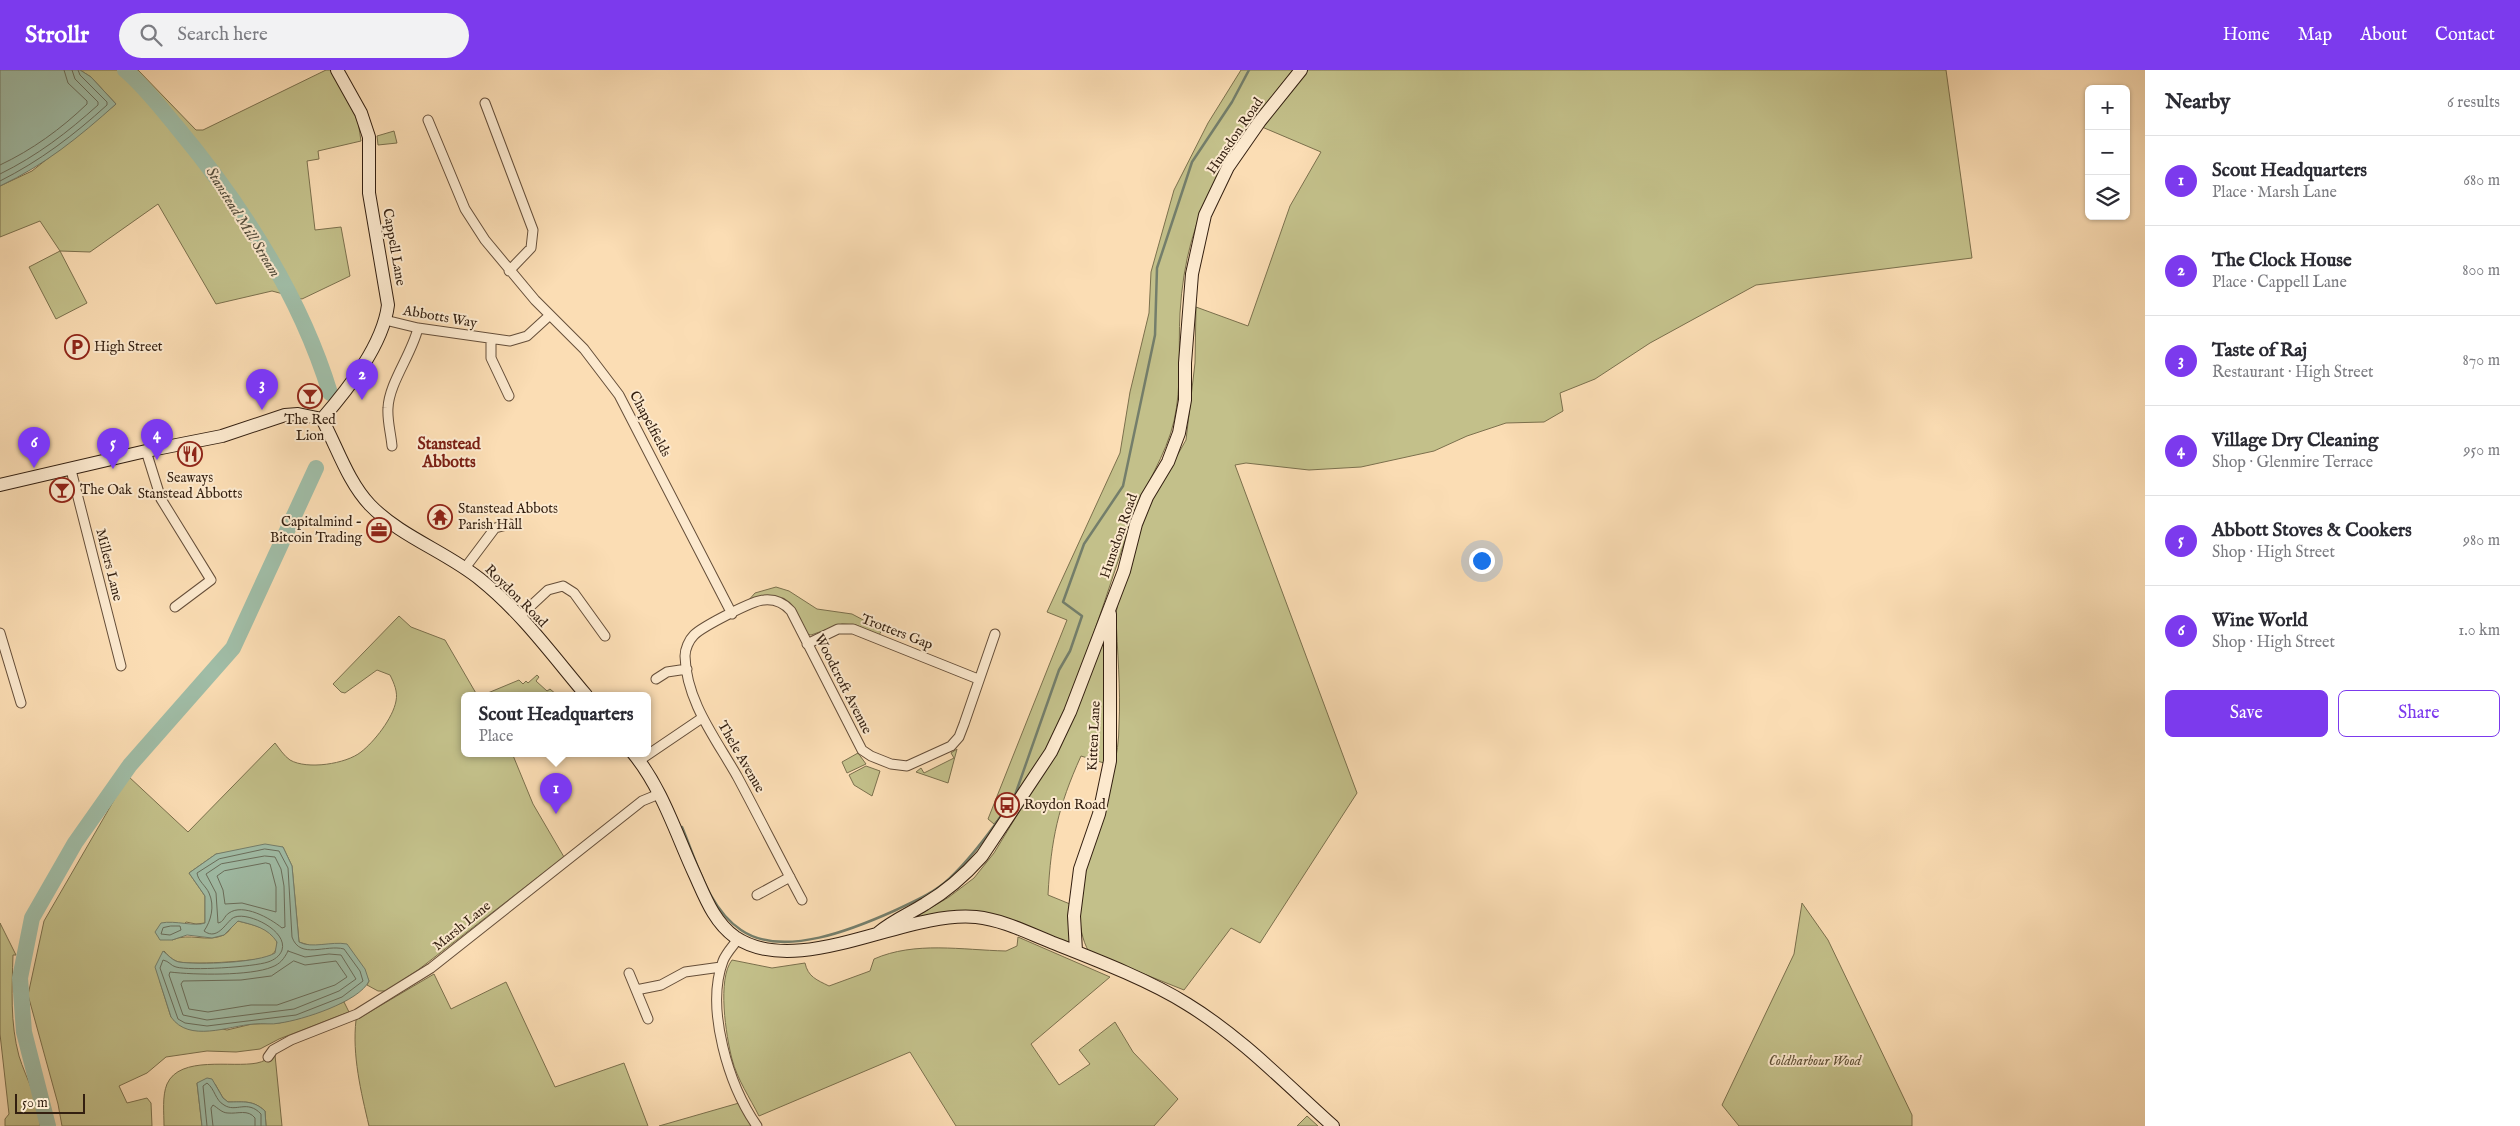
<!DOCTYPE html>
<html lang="en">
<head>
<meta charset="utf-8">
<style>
  body { margin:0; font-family:"IM FELL English",serif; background:#f2f2f3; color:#2b2b33 }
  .controls { position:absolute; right:15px; top:15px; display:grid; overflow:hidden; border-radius:8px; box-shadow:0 1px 4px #0004 }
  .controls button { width:45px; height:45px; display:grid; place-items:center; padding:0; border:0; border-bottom:1px solid #e1e1e2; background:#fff; color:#2b2b33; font:25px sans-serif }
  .scale { position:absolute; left:15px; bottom:12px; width:70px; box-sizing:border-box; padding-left:5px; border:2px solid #331f10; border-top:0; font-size:14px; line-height:18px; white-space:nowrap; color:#331f10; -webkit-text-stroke:4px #fce9ce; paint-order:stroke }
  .you { position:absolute; left:1481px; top:490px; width:18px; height:18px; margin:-12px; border:4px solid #fff; border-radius:50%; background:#1a73e8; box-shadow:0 0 0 8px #1a73e833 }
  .badge { display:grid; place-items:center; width:32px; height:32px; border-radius:50%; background:#7c3aed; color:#fff; font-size:16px; font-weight:700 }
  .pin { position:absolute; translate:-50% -41px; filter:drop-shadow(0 1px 2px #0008) }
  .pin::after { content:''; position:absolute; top:26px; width:18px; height:15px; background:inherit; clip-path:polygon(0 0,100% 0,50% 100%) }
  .popup { position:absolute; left:461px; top:622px; width:190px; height:65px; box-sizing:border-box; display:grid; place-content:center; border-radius:8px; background:#fff; filter:drop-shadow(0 1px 4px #0005); font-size:16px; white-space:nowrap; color:#7c7c81 }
  .popup b { font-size:19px; color:#2b2b33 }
  .popup::after { content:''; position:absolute; left:50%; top:100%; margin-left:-10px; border:10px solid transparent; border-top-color:#fff }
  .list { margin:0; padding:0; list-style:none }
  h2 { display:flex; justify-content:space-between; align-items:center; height:65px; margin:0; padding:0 20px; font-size:21px }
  h2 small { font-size:16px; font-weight:400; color:#7c7c81 }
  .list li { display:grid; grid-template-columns:32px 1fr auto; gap:15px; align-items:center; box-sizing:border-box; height:90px; padding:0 20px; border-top:1px solid #e1e1e2 }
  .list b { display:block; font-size:19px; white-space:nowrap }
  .list p { margin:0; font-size:16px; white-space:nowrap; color:#7c7c81 }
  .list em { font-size:16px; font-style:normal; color:#7c7c81 }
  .actions { display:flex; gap:10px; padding:15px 20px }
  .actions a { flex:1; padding:11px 0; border:1px solid #7c3aed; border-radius:8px; text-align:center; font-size:18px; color:#7c3aed }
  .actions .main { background:#7c3aed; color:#fff }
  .icon { flex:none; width:28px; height:28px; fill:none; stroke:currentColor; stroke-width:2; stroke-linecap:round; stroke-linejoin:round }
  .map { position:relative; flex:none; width:2145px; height:1056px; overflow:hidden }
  header { display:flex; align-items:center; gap:30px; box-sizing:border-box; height:70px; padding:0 25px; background:#7c3aed; color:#fff }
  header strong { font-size:24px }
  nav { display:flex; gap:28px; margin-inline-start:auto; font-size:18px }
  .search { width:350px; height:45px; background:#f2f2f3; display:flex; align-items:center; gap:12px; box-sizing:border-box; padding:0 18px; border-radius:28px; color:#7c7c81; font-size:19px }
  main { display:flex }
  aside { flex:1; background:#fff }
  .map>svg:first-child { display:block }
  .green { fill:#c3c08a; stroke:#7b704d }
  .water { fill:#a0bda7; stroke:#747e6b }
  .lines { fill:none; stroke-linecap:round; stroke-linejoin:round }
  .shore { stroke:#6a6e5c; stroke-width:1 }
  .stream { stroke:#747e6b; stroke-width:2.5 }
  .river { stroke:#a0bda7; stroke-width:16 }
  .street-casing { stroke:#654e39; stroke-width:11 }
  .secondary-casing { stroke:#331f10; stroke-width:14 }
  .street { stroke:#fce9ce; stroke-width:9 }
  .secondary { stroke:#fce9ce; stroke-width:12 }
  .labels { text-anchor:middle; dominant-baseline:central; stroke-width:4; stroke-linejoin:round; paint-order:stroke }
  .street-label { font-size:14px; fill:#331f10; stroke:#fce9ce }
  .poi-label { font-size:14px; fill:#331f10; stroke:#fce9ce; text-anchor:start }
  .park-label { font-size:14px; font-style:italic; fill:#5e4f35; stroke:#fce9ce }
  .water-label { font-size:15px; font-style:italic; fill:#544e3d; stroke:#fce9ce }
  .quarter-label { font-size:16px; font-weight:bold; fill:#7a1f14; stroke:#fce9ce }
</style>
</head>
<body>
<header>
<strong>Strollr</strong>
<div class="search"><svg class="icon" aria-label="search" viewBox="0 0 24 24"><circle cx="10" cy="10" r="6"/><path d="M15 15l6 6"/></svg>Search here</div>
<nav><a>Home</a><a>Map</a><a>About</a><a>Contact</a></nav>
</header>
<main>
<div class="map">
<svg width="2145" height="1056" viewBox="0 0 2145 1056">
  <rect width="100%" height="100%" fill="#fbddb4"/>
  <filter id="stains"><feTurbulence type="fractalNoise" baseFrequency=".004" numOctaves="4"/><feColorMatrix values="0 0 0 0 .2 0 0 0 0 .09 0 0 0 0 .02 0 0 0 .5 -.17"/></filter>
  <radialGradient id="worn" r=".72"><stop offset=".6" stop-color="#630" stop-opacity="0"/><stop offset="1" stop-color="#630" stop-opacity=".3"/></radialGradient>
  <path class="green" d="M80 0H138L196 60H203L326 0H333L358 51 361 71 318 81 319 89 307 91 315 160 341 157 350 206 302 229 272 221 216 234 158 134 90 182 60 181 87 233 56 249 29 197 60 181 40 151 0 167V116L32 101 116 34 91 7Z
    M1241 0H1293C1229 80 1186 138 1180 243 1178 279 1182 316 1174 351 1166 386 1144 416 1132 450 1113 505 1096 560 1075 614 1066 637 1058 662 1045 683 1030 708 1012 731 994 754L988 749 1067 550 1047 542 1120 383 1130 322 1149 243 1151 202 1174 120 1208 53Z
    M1307 0H1946L1972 188 1756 215 1650 273 1595 309 1560 323 1563 341 1544 352 1506 353 1467 366 1434 381 1361 397 1309 400 1246 393 1235 395 1357 723 1260 873 1231 858 1184 920 1089 882C1062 835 1101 750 1113 700 1117 686 1119 669 1119 655 1121 618 1117 580 1116 544L1119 526 1146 440 1186 370 1195 293 1196 237 1248 256 1290 136 1321 82 1262 57Z
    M394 61 397 73 378 75 377 66Z
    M776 517 789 521 817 539 852 544 882 560 879 565 856 555 842 554 811 565 807 564 791 536 747 532 755 523Z
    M399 546 411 557 445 570 477 625H465V683H512L533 734 564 787 418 900 386 921H378L367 915 369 911 359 891 299 872 292 796 283 777 216 784 189 803 205 826V853L196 854 186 852 172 870C190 862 206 873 224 865 230 862 232 854 238 851 249 854 279 859 277 876 276 881 273 885 268 887 257 891 185 896 176 891 171 889 167 884 164 881L160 912 171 947 227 960 252 954 279 953 297 949 344 932 349 942 279 969 260 979 236 982 207 981 166 987 147 1003 119 1016 127 1033 147 1028 151 1033 152 1056H62L58 1034 28 925 44 851 128 706 188 762 275 673C279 678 284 686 290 690 307 700 346 694 361 682 374 672 393 648 396 631 398 622 394 613 390 605L377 600 345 623 341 622 333 614Z
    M1105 559 1104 693 1081 686C1058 737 1051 769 1048 825L1070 834 1072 875 1020 853 907 852 949 827 974 808 994 783 1022 737Z
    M537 605 539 607 536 611 547 621 550 619 557 625H483L519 610 523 614 526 611 528 613Z
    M957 679 948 713 916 702 921 698 924 703 954 688 951 683Z
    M858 683 866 694 847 703 842 692Z
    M866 696 880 701 872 726 854 715 849 705Z
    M1802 833 1828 870 1912 1045V1056H1739L1722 1035 1794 884Z
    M0 853 16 885H13C12 919 10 953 19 986 26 1009 40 1031 40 1056H5V1049L9 1044 0 964Z
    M1018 867 1110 907 1031 974 1059 1015 1090 994 1079 980 1115 952 1133 982 1178 1029 1154 1056H956L910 982 759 1046C750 1028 737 1009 732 989 726 966 717 909 732 890L772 898 805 893C808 907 817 910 829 916L870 901 874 889C915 871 962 880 1006 881L1017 876Z
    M434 904 451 939 506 912 555 1017 624 993 648 1056H369C361 1022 352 985 356 950Z
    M275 985 282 1056H266L265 1041C253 1030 244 1032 228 1032L223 1028 215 1014 197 1013 202 1056H164C164 1043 162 1026 167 1014 180 985 232 998 257 993 263 992 269 988 275 985Z
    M739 1033 752 1056H659Z
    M1307 1046 1318 1056H1297Z"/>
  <path class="water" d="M0 0H80L91 7 116 34C79 67 45 95 0 116Z
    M265 774 283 777 292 796 299 872C312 879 331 871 347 874L365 899 369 911C359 932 302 950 280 953 272 955 262 953 254 954 228 956 189 973 171 947L155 897 163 881C168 885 173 891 179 892 199 895 258 893 275 883L277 872C268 858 254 855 238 851L224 865 212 868 187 865 172 870H160L155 862 161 853C175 850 195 857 205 853V826L189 803 216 784Z
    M207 1008 212 1009 223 1028 228 1032C244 1032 253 1030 265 1041L266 1056H202L197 1013Z"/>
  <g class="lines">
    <path class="shore" d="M0 95C32 80 61 59 87 34V31L68 13 64 0
      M0 104C37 86 68 62 98 35V32L75 9 72 0
      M0 111C40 91 74 65 107 35V32L80 5 78 0
      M265 779 279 781 288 798 292 867C300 890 326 874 344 879L360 901 363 911 342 927 296 945 207 956 185 953 178 949 160 898 163 890C169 891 171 896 176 897 190 901 253 897 268 892 274 890 280 886 282 880 288 861 249 842 235 847 227 849 219 872 204 861 211 851 215 836 209 823 206 816 198 811 197 803L219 789Z
      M265 786 275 787 281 799 284 816 285 857 282 858C270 848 243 833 229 843 224 846 224 852 218 853L216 823 206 804 221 794Z
      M266 793 270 794 276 817V842L242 833 225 834 223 820 217 806 224 801Z
      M171 856H180L181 860 170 865 161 864 163 858Z
      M288 881 305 887 329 884 341 885 356 909 339 921 294 939 207 950 183 945 169 905 170 902C194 905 251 906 272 897 280 894 284 889 288 881Z
      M294 891 305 895 336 891 347 907 335 915 277 935H251L208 942 189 939 181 914 183 911 241 910 271 906Z
      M207 1056 203 1016 207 1013C215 1019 215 1030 224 1035 236 1043 247 1029 261 1044V1056
      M213 1056 211 1038 213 1035C218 1038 222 1043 228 1043 238 1044 248 1039 255 1048V1056"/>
    <path class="stream" d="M1015 725 1059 600 1070 581 1082 546 1063 532 1084 474 1123 416 1155 265 1157 198 1192 92 1232 32 1249 0
      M682 757C697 792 708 838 741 860 783 889 856 858 896 840 915 831 934 823 949 809 969 790 988 765 1004 742"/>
    <path class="river" d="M125 0C145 17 160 37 176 56 241 134 300 225 330 323
      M48 1056 24 962 20 908 32 848 75 773 130 695 233 578 316 398"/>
    <defs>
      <path id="street" d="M485 33 533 160 531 178 509 201
        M428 50 465 139 485 170 535 230 584 279 619 325 732 544
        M385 250 418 258 510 271 527 266 550 245
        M491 269V288L509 326
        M392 376C391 364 387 350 388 338 389 313 412 284 418 258
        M146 381 161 429 211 510 175 537
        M71 400 121 596
        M465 498 495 458 510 454
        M519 547 548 520 563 516 574 523 605 566
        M0 563 21 633
        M807 574 838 559H853L978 609
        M656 609 667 602 687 599
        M640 690 702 648
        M757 825 790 807
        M802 830C780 789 759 747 737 706 716 669 686 631 685 586 685 579 689 570 694 565 702 557 753 530 764 530 775 529 784 533 791 541L862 680 871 686 891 694 907 696 951 676 959 667 964 654 995 564
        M738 869C733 876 726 883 723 891 705 939 729 1016 757 1056
        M629 903 648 949
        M636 920 661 915 685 902 721 897
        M268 987 273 980 291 970 357 944 431 898 642 731 659 724"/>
      <path id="secondary" d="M322 349C337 377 348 412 370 435 401 467 447 482 481 510 521 542 553 586 586 625
        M322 349C348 319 383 275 388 235L369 123V67L361 43 337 0
        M0 415 146 381 222 366 285 345 298 344 322 349
        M633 683C662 718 676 764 695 805 705 827 714 852 735 867 799 910 904 840 976 847 1003 850 1026 862 1051 872 1094 889 1149 910 1187 934 1241 967 1286 1014 1333 1056
        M878 863C892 851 909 844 925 834 947 821 965 805 982 786L1051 682 1070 642 1124 501 1136 454 1147 427 1168 392 1179 363 1185 330V293L1192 204 1205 145 1228 97 1260 51 1301 0
        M1076 881 1074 846 1080 799 1099 744 1110 691V544"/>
    </defs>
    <use href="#street" class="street-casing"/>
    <use href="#secondary" class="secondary-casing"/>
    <use href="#street" class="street"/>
    <use href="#secondary" class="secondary"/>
  </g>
  <defs>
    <symbol id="parking-ring" viewBox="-11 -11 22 22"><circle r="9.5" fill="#fce9ce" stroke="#8f2418" stroke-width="1.5"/><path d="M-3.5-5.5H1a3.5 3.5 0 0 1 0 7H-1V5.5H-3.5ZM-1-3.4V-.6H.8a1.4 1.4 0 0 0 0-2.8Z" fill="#8f2418"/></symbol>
    <symbol id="bar-ring" viewBox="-11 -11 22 22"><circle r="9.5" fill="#fce9ce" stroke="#8f2418" stroke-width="1.5"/><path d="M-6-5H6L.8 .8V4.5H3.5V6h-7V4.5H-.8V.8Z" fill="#8f2418"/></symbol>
    <symbol id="restaurant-ring" viewBox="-11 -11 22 22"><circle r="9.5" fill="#fce9ce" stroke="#8f2418" stroke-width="1.5"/><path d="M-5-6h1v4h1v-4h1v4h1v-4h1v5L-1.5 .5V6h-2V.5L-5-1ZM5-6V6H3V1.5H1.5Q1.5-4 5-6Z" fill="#8f2418"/></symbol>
    <symbol id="temple-ring" viewBox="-11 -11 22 22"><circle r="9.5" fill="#fce9ce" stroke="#8f2418" stroke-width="1.5"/><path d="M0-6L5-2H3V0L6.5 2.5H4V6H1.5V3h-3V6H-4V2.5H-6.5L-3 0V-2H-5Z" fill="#8f2418"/></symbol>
    <symbol id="office-ring" viewBox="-11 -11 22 22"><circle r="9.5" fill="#fce9ce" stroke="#8f2418" stroke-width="1.5"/><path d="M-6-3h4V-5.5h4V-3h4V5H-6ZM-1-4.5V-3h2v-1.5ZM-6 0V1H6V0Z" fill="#8f2418"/></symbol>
    <symbol id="bus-ring" viewBox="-11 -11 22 22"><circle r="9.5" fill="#fce9ce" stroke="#8f2418" stroke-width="1.5"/><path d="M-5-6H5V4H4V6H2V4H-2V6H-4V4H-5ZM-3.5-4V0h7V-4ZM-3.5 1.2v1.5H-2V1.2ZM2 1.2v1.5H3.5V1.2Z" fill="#8f2418"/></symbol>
  </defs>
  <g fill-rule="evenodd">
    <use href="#parking-ring" x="63" y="263" width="28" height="28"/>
    <use href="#bar-ring" x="296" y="312" width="28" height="28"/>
    <use href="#restaurant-ring" x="176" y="370" width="28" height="28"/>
    <use href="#bar-ring" x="48" y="406" width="28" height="28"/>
    <use href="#temple-ring" x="426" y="433" width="28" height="28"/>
    <use href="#office-ring" x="365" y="446" width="28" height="28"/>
    <use href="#bus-ring" x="993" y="721" width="28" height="28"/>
  </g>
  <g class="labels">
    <g class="street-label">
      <text transform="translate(1235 66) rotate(-56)">Hunsdon Road</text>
      <text transform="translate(394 177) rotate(80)">Cappell Lane</text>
      <text transform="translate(440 247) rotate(10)">Abbotts Way</text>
      <text transform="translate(650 354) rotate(62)">Chapelfields</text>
      <text transform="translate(1119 466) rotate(-71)">Hunsdon Road</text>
      <text transform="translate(109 495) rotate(76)">Millers Lane</text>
      <text transform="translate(516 526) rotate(45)">Roydon Road</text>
      <text transform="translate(897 562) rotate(21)">Trotters Gap</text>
      <text transform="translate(843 614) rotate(63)">Woodcroft Avenue</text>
      <text transform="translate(1094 666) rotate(-87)">Kitten Lane</text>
      <text transform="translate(741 687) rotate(60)">Thele Avenue</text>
      <text transform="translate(462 856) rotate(-39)">Marsh Lane</text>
    </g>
    <g class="poi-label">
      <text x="94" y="277">High Street</text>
      <text x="310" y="350" text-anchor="middle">The Red<tspan x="310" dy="16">Lion</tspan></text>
      <text x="190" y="408" text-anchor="middle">Seaways<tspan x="190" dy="16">Stanstead Abbotts</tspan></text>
      <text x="80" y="420">The Oak</text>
      <text x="458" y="439">Stanstead Abbots<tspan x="458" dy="16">Parish Hall</tspan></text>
      <text x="362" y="452" text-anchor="end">Capitalmind -<tspan x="362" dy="16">Bitcoin Trading</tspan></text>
      <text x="1024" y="735">Roydon Road</text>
    </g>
    <g class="park-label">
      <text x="1815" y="991">Coldharbour Wood</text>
    </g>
    <g class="water-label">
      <text transform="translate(243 152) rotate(58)">Stanstead Mill Stream</text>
    </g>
    <g class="quarter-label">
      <text x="449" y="375">Stanstead<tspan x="449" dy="18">Abbotts</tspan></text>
    </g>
  </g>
  <rect width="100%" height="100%" filter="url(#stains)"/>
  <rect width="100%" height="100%" fill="url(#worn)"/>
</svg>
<div class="controls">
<button>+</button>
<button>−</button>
<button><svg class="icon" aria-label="layers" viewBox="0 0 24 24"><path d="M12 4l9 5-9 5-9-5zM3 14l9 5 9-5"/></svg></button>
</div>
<div class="scale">50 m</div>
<div class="you"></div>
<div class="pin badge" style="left:556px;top:744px">1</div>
<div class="popup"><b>Scout Headquarters</b>Place</div>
<div class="pin badge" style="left:362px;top:330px">2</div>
<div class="pin badge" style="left:262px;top:340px">3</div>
<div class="pin badge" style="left:157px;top:390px">4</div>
<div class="pin badge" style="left:113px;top:399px">5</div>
<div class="pin badge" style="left:34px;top:398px">6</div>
</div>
<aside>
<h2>Nearby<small>6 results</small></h2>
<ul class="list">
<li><span class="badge">1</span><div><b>Scout Headquarters</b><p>Place · Marsh Lane</p></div><em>680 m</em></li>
<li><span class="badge">2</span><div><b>The Clock House</b><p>Place · Cappell Lane</p></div><em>800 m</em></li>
<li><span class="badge">3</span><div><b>Taste of Raj</b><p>Restaurant · High Street</p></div><em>870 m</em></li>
<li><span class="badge">4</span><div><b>Village Dry Cleaning</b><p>Shop · Glenmire Terrace</p></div><em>950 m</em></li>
<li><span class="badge">5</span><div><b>Abbott Stoves &amp; Cookers</b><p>Shop · High Street</p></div><em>980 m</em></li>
<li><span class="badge">6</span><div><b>Wine World</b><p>Shop · High Street</p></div><em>1.0 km</em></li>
</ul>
<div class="actions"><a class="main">Save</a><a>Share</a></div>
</aside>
</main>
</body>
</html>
